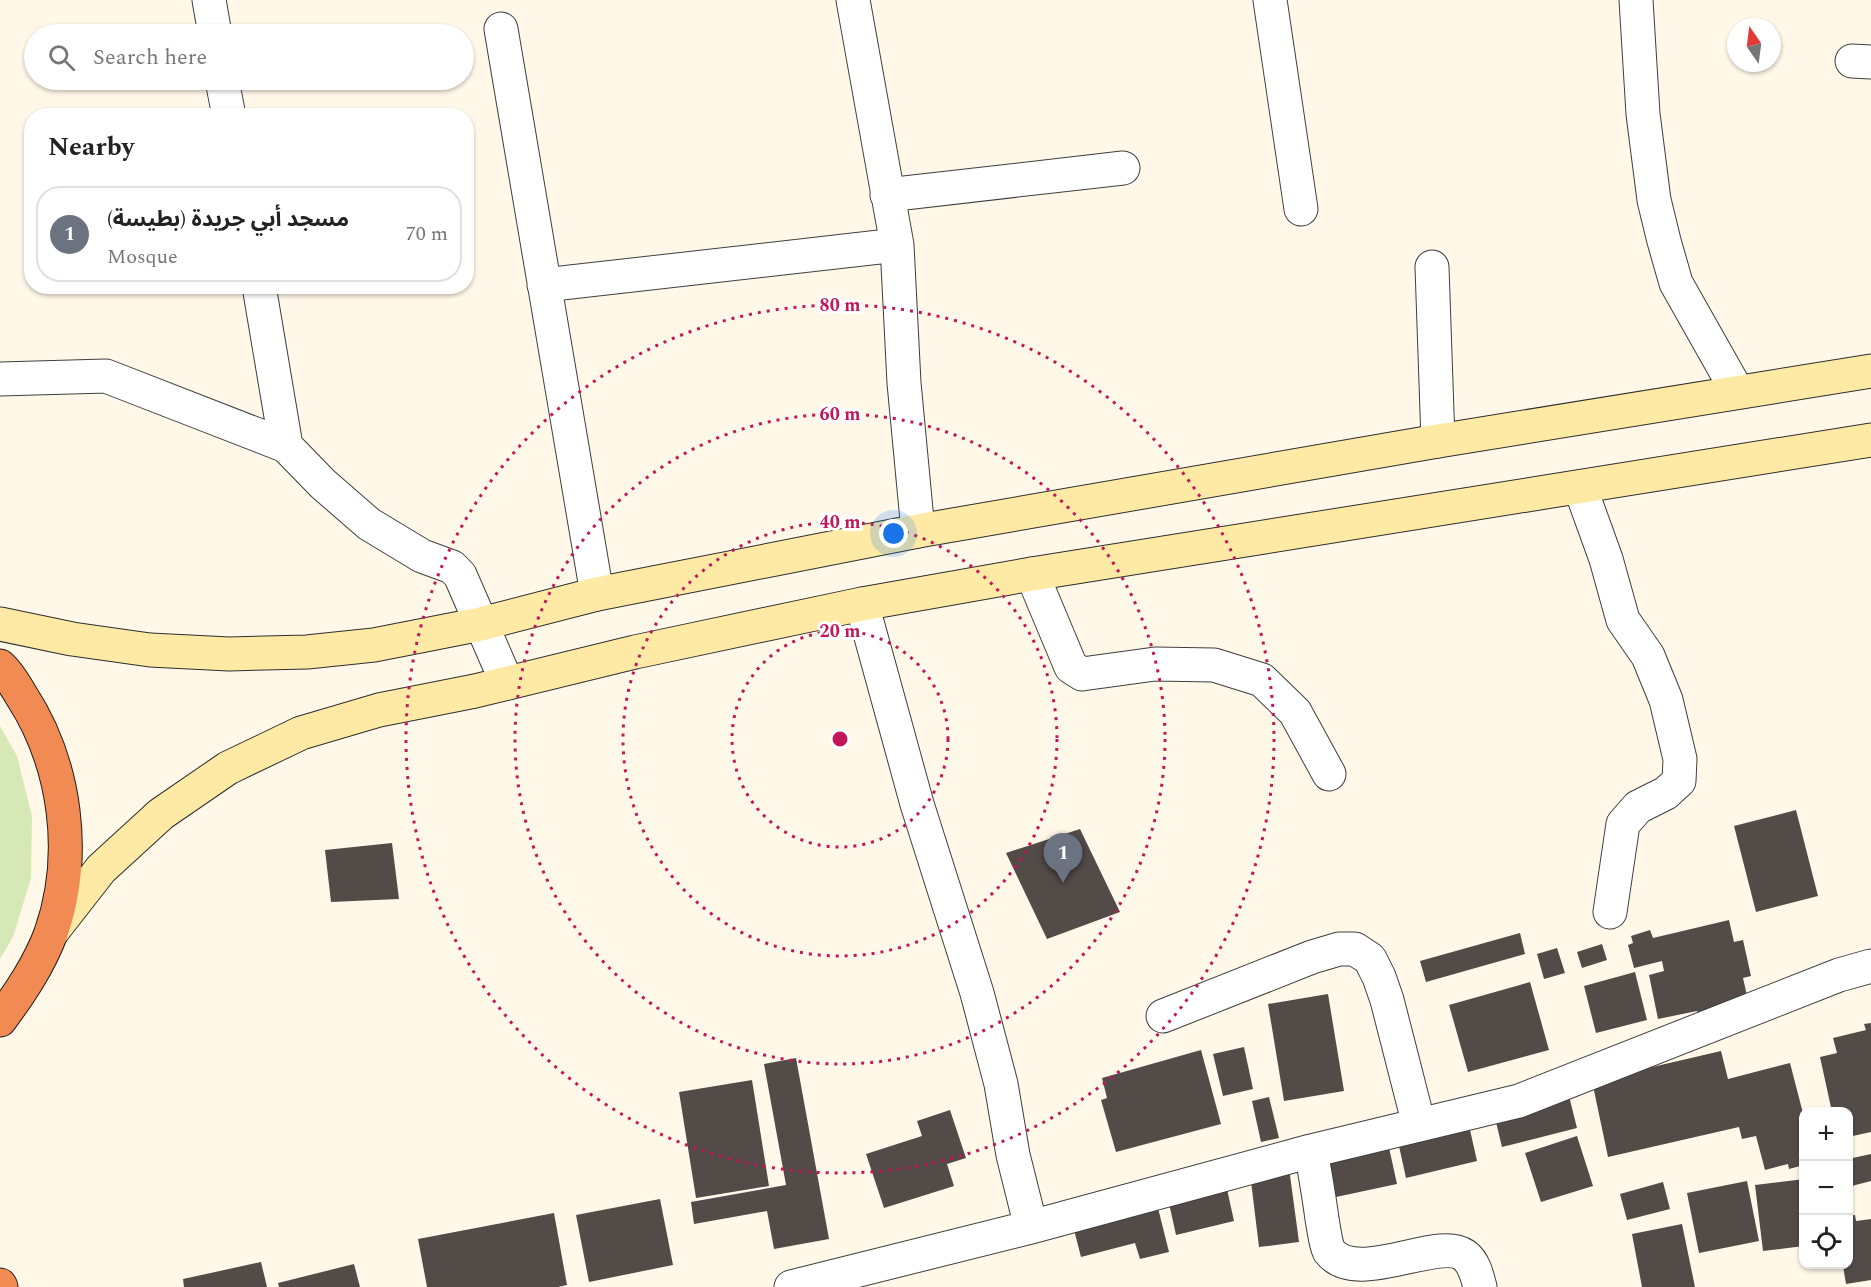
<!DOCTYPE html>
<html lang="en">
<head>
<meta charset="utf-8">
<style>
  body { margin:0; font-family:Spectral,"Noto Sans Arabic",serif; background:#f6f6f6; color:#222 }
  .controls { position:absolute; right:18px; bottom:18px; display:grid; overflow:hidden; border-radius:12px; box-shadow:0 2px 4px #0004 }
  .controls button { width:54px; height:54px; display:grid; place-items:center; padding:0; border:0; border-bottom:2px solid #e0e0e0; background:#fff; color:#222; font:30px sans-serif }
  .compass { position:absolute; left:1727px; top:18px; width:54px; height:54px; border-radius:50%; background:#fff; box-shadow:0 2px 4px #0004; rotate:346deg }
  .you { position:absolute; left:894px; top:534px; width:21px; height:21px; margin:-15px; border:4px solid #fff; border-radius:50%; background:#1a73e8; box-shadow:0 0 0 9px #1a73e833 }
  .badge { display:grid; place-items:center; width:39px; height:39px; border-radius:50%; background:#2563eb; color:#fff; font-size:20px; font-weight:700 }
  .pin { position:absolute; translate:-50% -50px; filter:drop-shadow(0 2px 3px #0008) }
  .pin::after { content:''; position:absolute; top:32px; width:21px; height:18px; background:inherit; clip-path:polygon(0 0,100% 0,50% 100%) }
  .list { margin:0; padding:0; list-style:none }
  h2 { display:flex; justify-content:space-between; align-items:center; height:78px; margin:0; padding:0 24px; font-size:26px }
  h2 small { font-size:20px; font-weight:400; color:#767676 }
  .list li { display:grid; grid-template-columns:39px 1fr auto; gap:18px; align-items:center; box-sizing:border-box; height:96px; margin:0 12px 12px; padding:0 12px; border:2px solid #e0e0e0; border-radius:24px }
  .list b { display:block; font-size:22px; white-space:nowrap }
  .list p { margin:0; font-size:20px; white-space:nowrap; color:#767676 }
  .list em { font-size:20px; font-style:normal; color:#767676 }
  .icon { flex:none; width:33px; height:33px; fill:none; stroke:currentColor; stroke-width:2; stroke-linecap:round; stroke-linejoin:round }
  .map { position:relative; flex:none; width:1871px; height:1287px; overflow:hidden }
  .search { position:absolute; background:#fff; box-shadow:0 2px 4px #0004; left:24px; top:24px; width:450px; height:66px; display:flex; align-items:center; gap:15px; box-sizing:border-box; padding:0 21px; border-radius:33px; color:#767676; font-size:22px }
  .panel { position:absolute; background:#fff; box-shadow:0 2px 4px #0004; left:24px; top:108px; width:450px; height:186px; border-radius:24px }
  .map>svg:first-child { display:block }
  .green { fill:#d5e8b5 }
  .building { fill:#534b48 }
  .lines { fill:none; stroke-linecap:round; stroke-linejoin:round }
  .street-casing { stroke:#3e3e3e; stroke-width:35 }
  .secondary-casing { stroke:#2d2d2d; stroke-width:35 }
  .highway-casing { stroke:#1c1c1c; stroke-width:35 }
  .street { stroke:#fff; stroke-width:33 }
  .secondary { stroke:#feeaa5; stroke-width:33 }
  .highway { stroke:#f28a54; stroke-width:33 }
  .ring { fill:none; stroke:#c2185b; stroke-width:3; stroke-dasharray:3 6 }
  .centre { fill:#c2185b; stroke:#fff; stroke-width:3 }
  .ring-label { font-size:18px; text-anchor:middle; font-weight:bold; fill:#c2185b; stroke:#fff; stroke-width:6; stroke-linejoin:round; paint-order:stroke }
</style>
</head>
<body>
<div class="map">
<svg width="1871" height="1287" viewBox="0 0 1871 1287">
  <rect width="100%" height="100%" fill="#fff8e9"/>
  <path class="green" d="M0 726 17 756 32 816 31 878 13 937 0 959Z"/>
  <path class="building" d="M1796 810 1818 896 1756 912 1734 826Z
    M1080 829 1120 912 1047 939 1006 853Z
    M392 843 399 899 331 902 325 850Z
    M1729 920 1734 942 1743 940 1751 976 1743 978 1750 1009 1700 1021 1697 1011 1658 1019 1649 975 1664 971 1662 961 1634 968 1628 945 1633 943 1631 936 1650 930 1653 938Z
    M1520 933 1525 954 1426 982 1420 961Z
    M1602 944 1607 960 1582 968 1577 952Z
    M1557 948 1565 973 1544 979 1537 954Z
    M1635 972 1647 1020 1596 1033 1584 986Z
    M1530 982 1549 1050 1468 1072 1449 1005Z
    M1328 994 1344 1091 1284 1101 1268 1004Z
    M1871 1023V1132L1848 1137V1112H1832L1820 1057 1837 1053 1833 1038 1866 1030 1864 1024Z
    M1244 1047 1253 1089 1223 1096 1213 1054Z
    M1201 1050 1221 1124 1116 1152 1101 1100 1107 1098 1102 1078Z
    M1721 1051 1728 1079 1790 1063 1804 1117V1165L1789 1169 1788 1164 1765 1170 1756 1136 1742 1139 1739 1127 1608 1157 1592 1081Z
    M796 1058 829 1239 774 1249 767 1211 694 1224 691 1202 786 1185 764 1064Z
    M752 1080 769 1186 696 1198 679 1092Z
    M1569 1096 1577 1128 1502 1147 1494 1114Z
    M1269 1097 1279 1138 1261 1142 1252 1101Z
    M950 1110 966 1158 947 1164 954 1186 884 1208 866 1154 922 1136 917 1121Z
    M1468 1121 1477 1161 1406 1178 1397 1137Z
    M1577 1136 1593 1186 1541 1202 1525 1153Z
    M1388 1143 1397 1184 1336 1197 1327 1156Z
    M1871 1154V1181L1848 1187V1159Z
    M1289 1168 1299 1242 1259 1247 1250 1173Z
    M1804 1179V1246L1763 1251 1755 1185Z
    M1225 1180 1234 1221 1176 1235 1167 1194Z
    M1747 1181 1759 1241 1699 1253 1687 1193Z
    M1663 1182 1670 1209 1627 1220 1620 1194Z
    M660 1199 673 1265 589 1282 576 1215Z
    M1156 1200 1169 1252 1140 1259 1135 1243 1081 1257 1072 1222Z
    M554 1213 567 1285 558 1287H427L418 1239Z
    M1855 1215 1856 1221 1871 1219V1280L1846 1284 1843 1266 1834 1268 1833 1264H1848V1216Z
    M1682 1224 1695 1287H1642L1632 1234Z
    M261 1262 267 1287H184L183 1279Z
    M354 1264 360 1287H279L278 1283Z"/>
  <g class="lines">
    <defs>
      <path id="street" d="M209 0 215 34
        M853 0 897 245 904 383 918 531
        M1270 0 1301 209
        M1636 0 1643 114 1654 200 1664 241 1676 283 1737 391
        M501 29 597 594
        M1852 61 1871 62
        M222 80 229 116
        M887 195 1123 168
        M1432 267 1438 441
        M544 285 897 245
        M259 286 286 446 323 484 369 524 422 556 452 567 460 575 507 683
        M0 379 106 376 286 446
        M1580 487 1606 559 1623 620 1648 656 1666 700 1680 759 1679 781 1666 793 1638 807 1623 824 1610 912
        M1032 574 1071 667 1082 674 1155 664 1214 665 1262 680 1295 712 1329 774
        M862 604 917 804 977 993 1001 1084 1013 1155 1031 1227
        M1163 1016 1312 957 1339 949H1355L1370 959 1379 977 1387 1000 1419 1125
        M1311 1151C1315 1173 1319 1196 1322 1219 1324 1229 1325 1242 1329 1251 1356 1287 1438 1236 1464 1255 1474 1262 1477 1275 1480 1287
        M791 1287 1031 1227 1311 1151 1519 1101 1839 975 1871 966"/>
      <path id="secondary" d="M0 624 72 639 150 650 229 654 307 652 374 645 481 624 597 594 918 531 1438 441 1871 371
        M51 933 101 869 161 814 228 768 301 733 379 710 475 691 635 652 862 604 1032 574 1871 440"/>
      <path id="highway" d="M0 666C9 674 15 685 21 695 66 764 78 855 51 933 39 965 20 993 0 1020
        M0 1285 1 1287"/>
    </defs>
    <use href="#street" class="street-casing"/>
    <use href="#secondary" class="secondary-casing"/>
    <use href="#highway" class="highway-casing"/>
    <use href="#street" class="street"/>
    <use href="#secondary" class="secondary"/>
    <use href="#highway" class="highway"/>
  </g>
  <g class="ring">
    <circle cx="840" cy="739" r="108"/>
    <circle cx="840" cy="739" r="217"/>
    <circle cx="840" cy="739" r="325"/>
    <circle cx="840" cy="739" r="434"/>
  </g>
  <circle cx="840" cy="739" r="9" class="centre"/>
  <g class="ring-label">
    <text x="840" y="311">80 m</text>
    <text x="840" y="420">60 m</text>
    <text x="840" y="528">40 m</text>
    <text x="840" y="637">20 m</text>
  </g>
</svg>
<div class="controls">
<button>+</button>
<button>−</button>
<button><svg class="icon" aria-label="locate" viewBox="0 0 24 24"><circle cx="12" cy="12" r="6"/><path d="M12 2v4M12 18v4M2 12h4M18 12h4"/></svg></button>
</div>
<svg class="compass" viewBox="-18 -18 36 36"><path d="M0-13l5 13h-10z" fill="#e53935"/><path d="M0 13l5-13h-10z" fill="#767676"/></svg>
<div class="you"></div>
<div class="pin badge" style="left:1063px;top:883px;background:#6b7280">1</div>
<div class="search"><svg class="icon" aria-label="search" viewBox="0 0 24 24"><circle cx="10" cy="10" r="6"/><path d="M15 15l6 6"/></svg>Search here</div>
<section class="panel">
<h2>Nearby<small></small></h2>
<ul class="list">
<li><span class="badge" style="background:#6b7280">1</span><div><b>مسجد أبي جريدة (بطيسة)</b><p>Mosque</p></div><em>70 m</em></li>
</ul>
</section>
</div>
</body>
</html>
